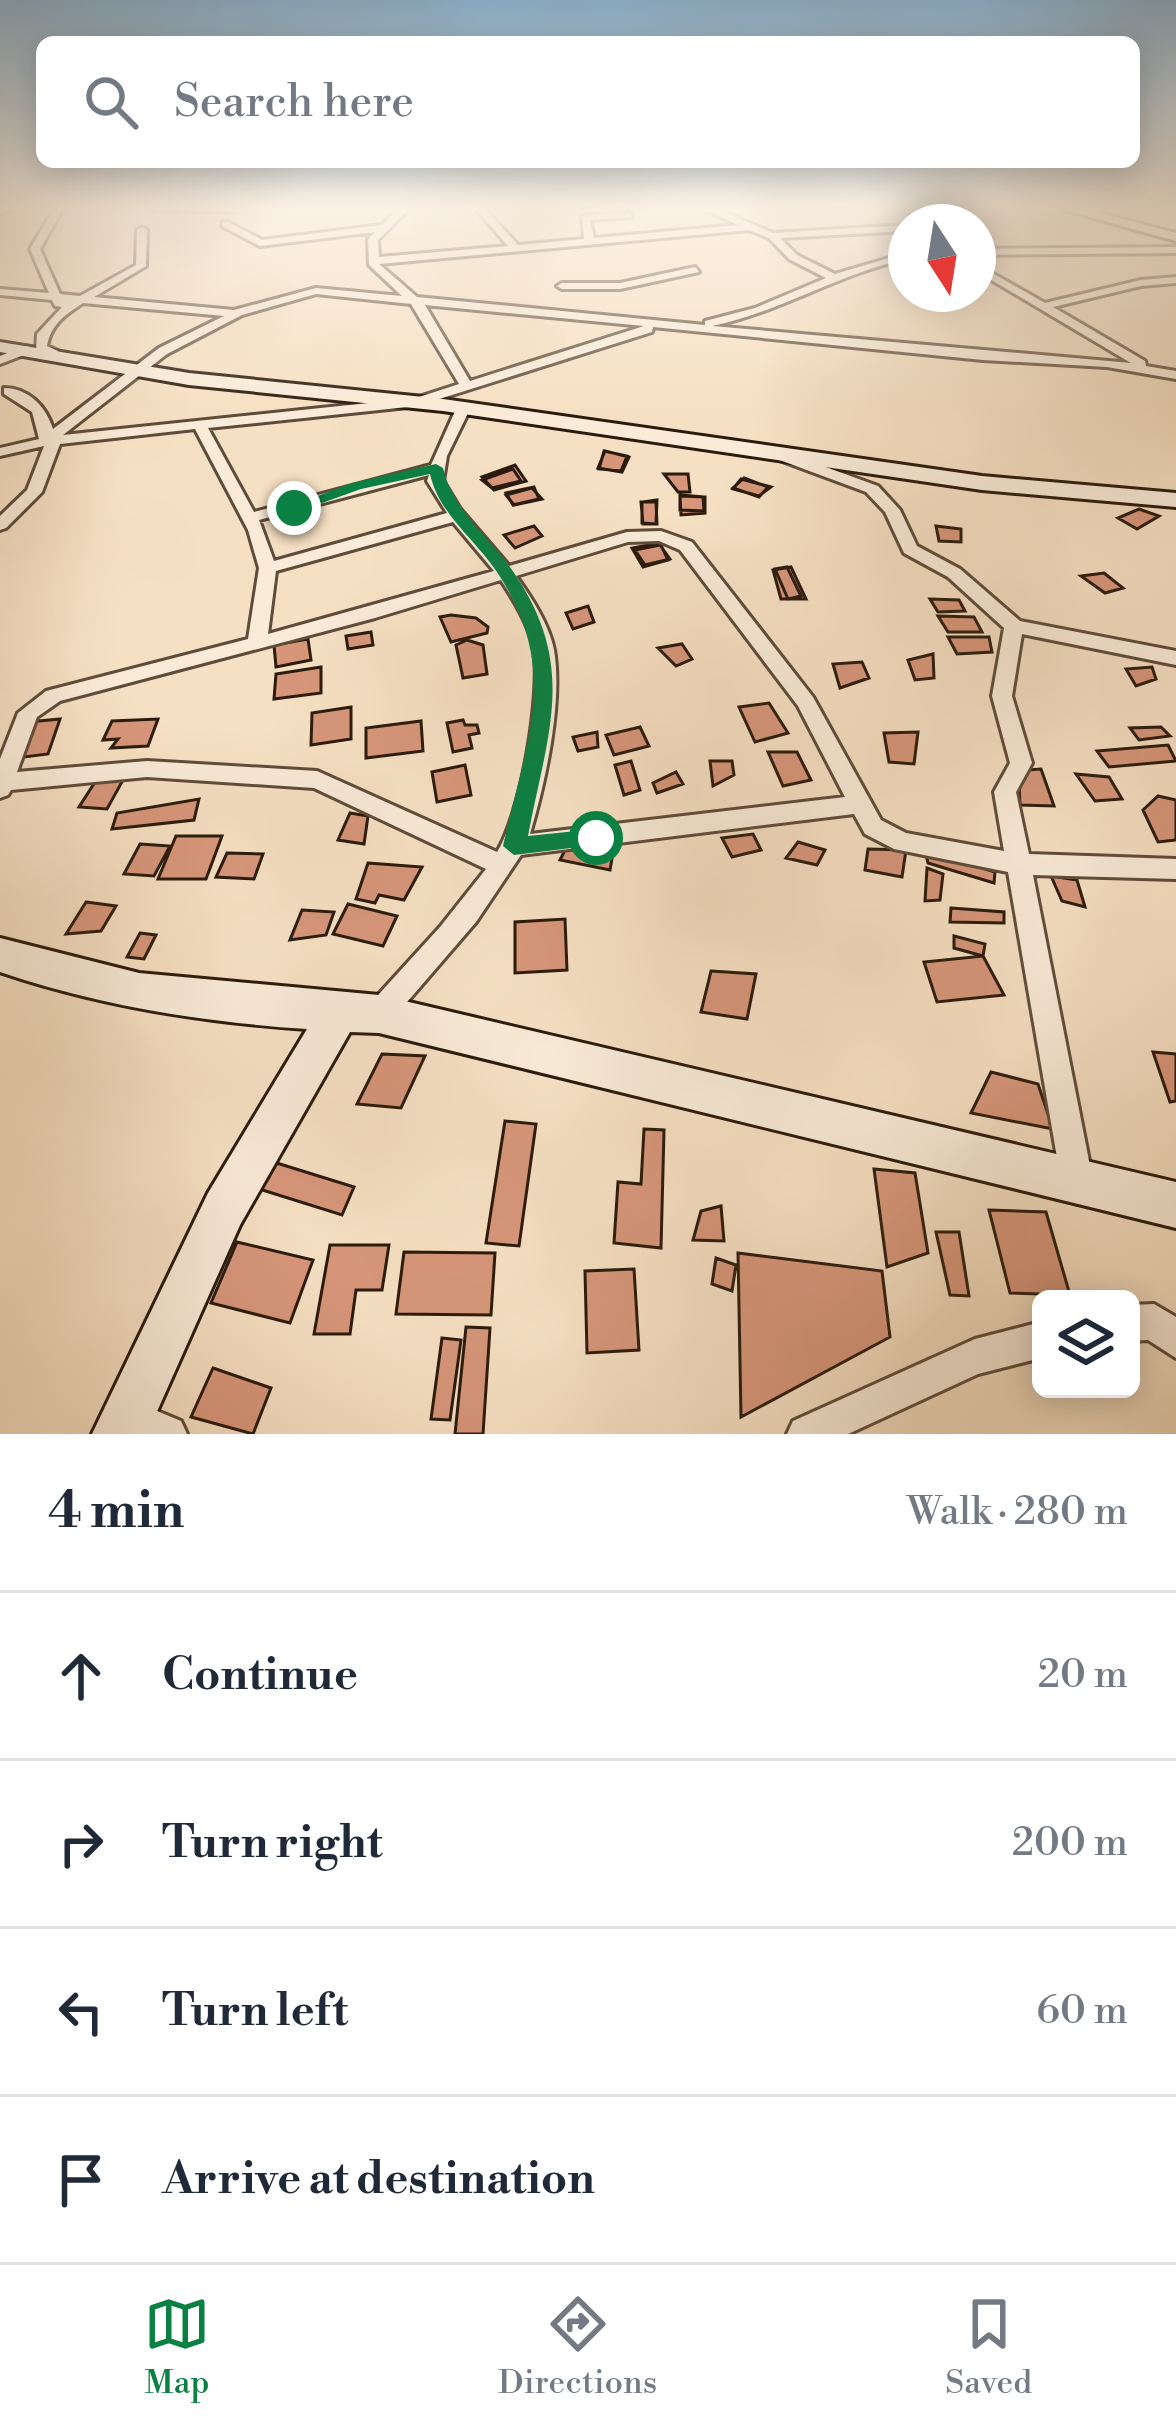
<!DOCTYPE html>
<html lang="en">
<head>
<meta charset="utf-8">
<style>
  body { margin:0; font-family:"Libre Bodoni",serif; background:#f6f6f7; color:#1f2937 }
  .controls { position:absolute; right:36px; bottom:36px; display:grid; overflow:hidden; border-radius:18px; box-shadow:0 6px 30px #0003 }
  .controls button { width:108px; height:108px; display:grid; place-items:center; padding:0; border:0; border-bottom:3px solid #e0e1e3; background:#fff; color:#1f2937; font:60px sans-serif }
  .compass { position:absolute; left:888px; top:204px; width:108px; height:108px; border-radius:50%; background:#fff; box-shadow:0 6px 30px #0003; rotate:168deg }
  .stop { position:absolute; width:36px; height:36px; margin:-27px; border:9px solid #0b8043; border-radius:50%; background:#fff }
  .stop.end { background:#0b8043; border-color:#fff; box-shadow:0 3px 12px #0008 }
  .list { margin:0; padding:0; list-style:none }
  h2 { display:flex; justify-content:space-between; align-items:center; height:156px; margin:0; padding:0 48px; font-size:51px }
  h2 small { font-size:39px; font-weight:400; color:#747a83 }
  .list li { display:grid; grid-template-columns:78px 1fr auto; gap:36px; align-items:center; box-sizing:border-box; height:168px; padding:0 48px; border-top:3px solid #e0e1e3 }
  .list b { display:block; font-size:45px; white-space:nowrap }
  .list em { font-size:39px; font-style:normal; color:#747a83 }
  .icon { flex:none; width:66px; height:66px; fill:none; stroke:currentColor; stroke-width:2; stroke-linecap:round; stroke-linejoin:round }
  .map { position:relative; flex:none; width:1176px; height:1434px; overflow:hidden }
  .search { position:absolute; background:#fff; box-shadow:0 6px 30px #0003; left:36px; right:36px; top:36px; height:132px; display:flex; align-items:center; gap:30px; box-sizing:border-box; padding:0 42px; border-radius:18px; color:#747a83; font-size:45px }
  .sheet { height:828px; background:#fff }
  nav { display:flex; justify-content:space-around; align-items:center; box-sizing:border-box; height:168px; border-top:3px solid #e0e1e3; background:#fff; font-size:33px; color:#747a83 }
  nav a { display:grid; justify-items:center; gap:6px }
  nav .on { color:#0b8043 }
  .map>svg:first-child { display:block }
  .building { fill:#d7967a; stroke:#2b1b0c; stroke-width:3 }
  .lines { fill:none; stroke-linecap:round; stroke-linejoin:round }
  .street-casing { stroke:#5e4c3a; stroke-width:6 }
  .secondary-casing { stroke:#2b1b0c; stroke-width:6 }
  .street { fill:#f9ebd8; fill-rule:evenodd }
  .secondary { fill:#f9ebd8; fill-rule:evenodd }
  .route { fill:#0b8043 }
</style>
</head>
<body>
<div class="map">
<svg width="1176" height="1434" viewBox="0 0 1176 1434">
  <rect width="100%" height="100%" fill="#f6e0c3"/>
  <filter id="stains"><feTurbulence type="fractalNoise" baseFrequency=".00167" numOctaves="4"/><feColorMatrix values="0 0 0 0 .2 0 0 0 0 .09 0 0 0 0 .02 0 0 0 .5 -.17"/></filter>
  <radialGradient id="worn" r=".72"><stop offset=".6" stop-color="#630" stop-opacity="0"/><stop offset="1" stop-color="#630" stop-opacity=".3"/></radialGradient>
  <path class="building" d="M604 451 627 456 621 471 599 469Z
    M605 451 629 457 622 472 598 468Z
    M515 465 526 481 494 490 482 477Z
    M513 469 521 481 492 488 482 480Z
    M664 474H688L690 492H678Z
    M744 478 768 487 759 497 733 488Z
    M741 479 771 487 759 496 733 489Z
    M534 487 539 499 513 505 506 493Z
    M532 488 542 499 514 505 506 495Z
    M680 495 703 497 704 511 680 510Z
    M680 496 705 497V513L681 515Z
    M657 500 656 524 642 523V502Z
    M641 502H656L657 524H643Z
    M1139 509 1159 516 1137 529 1118 518Z
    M534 526 542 536 515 548 504 535Z
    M936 526 961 529V542L939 541Z
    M660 543 668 560 643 567 632 548Z
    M660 545 670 559 645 565 635 550Z
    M787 567 801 596 788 599 775 569Z
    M791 567 806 599H781L773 570Z
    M1104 573 1123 588 1105 593 1081 576Z
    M930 599 959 600 965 611 938 612Z
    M588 606 594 622 573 629 566 613Z
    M451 615 476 618 488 627 487 633 451 642 440 617Z
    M938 616 974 617 982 632H948Z
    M371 632 373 645 348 649 346 636Z
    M948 637H989L992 652 957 654Z
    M308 639 311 660 276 667 274 645Z
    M467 640 483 645 487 674 463 678 456 645Z
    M682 644 692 659 676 666 658 648Z
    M933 654 934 678 915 680 908 660Z
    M862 662 869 678 840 688 833 664Z
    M321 667V693L274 699 276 674Z
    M1152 667 1156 679 1136 686 1126 669Z
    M769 703 788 733 755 742 739 707Z
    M351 707V739L311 745 312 713Z
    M60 719 48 754 16 758 29 722Z
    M158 719 148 746 111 748 118 739 103 740 112 721Z
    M463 720 465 725H477L479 733 469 735 472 748 453 752 447 723Z
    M421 721 423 751 366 758V728Z
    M640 727 649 746 614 755 606 735Z
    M1161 727 1170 736 1139 740 1130 728Z
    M597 732 598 747 578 751 573 737Z
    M918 732 914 764 889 762 884 733Z
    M1168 745 1176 761 1109 767 1097 751Z
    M768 752H797L811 780 783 786Z
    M631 761 640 790 624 795 615 765Z
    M710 761H732L734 775 713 786Z
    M465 765 471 795 437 802 432 772Z
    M1041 769 1054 806 1020 805 1019 784 1027 770Z
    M676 772 683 784 657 793 653 783Z
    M1076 774 1109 777 1122 799 1095 801Z
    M97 779 123 780 107 809 79 807Z
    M1158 796 1176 800V840L1158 842 1143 810Z
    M199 799 194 820 112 829 117 813Z
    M350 813 368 816 364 844 338 840Z
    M753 834 761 850 732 857 722 838Z
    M176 836H222L206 879H158Z
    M798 842 825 850 817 865 786 858Z
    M140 844 170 846 154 876 124 874Z
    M614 847 610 870 560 860 565 850Z
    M868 849 906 850 902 877 865 870Z
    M925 850 995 872 994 883 928 863Z
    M227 853 263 854 254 879 216 877Z
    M368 863 422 867 404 900 379 895 375 903 356 899Z
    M927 868 943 874 940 900 925 901Z
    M1051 876 1077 880 1085 907 1062 901Z
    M86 902 116 906 101 931 66 934Z
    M348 904 397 916 383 946 333 934Z
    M951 908 1004 912V923L950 922Z
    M302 910 334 912 326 935 290 940Z
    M565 919 567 970 515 973V922Z
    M140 933 156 935 144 959 127 957Z
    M954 936 985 944 983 956 954 948Z
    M983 956 1004 995 937 1002 924 962Z
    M711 971 756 974 747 1019 701 1012Z
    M1153 1052 1176 1054V1101L1170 1102Z
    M382 1054 425 1056 401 1108 357 1104Z
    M991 1072 1038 1084 1053 1129 971 1113Z
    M505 1121 536 1124 519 1246 486 1243Z
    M644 1129 664 1130 661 1248 614 1243 618 1182 641 1184Z
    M267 1160 354 1187 342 1215 253 1187Z
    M874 1169 915 1173 928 1253 887 1267Z
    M721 1206 724 1241 693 1240 701 1211Z
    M989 1210 1046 1212 1070 1295 1010 1293Z
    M936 1232H959L969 1296 950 1295Z
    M237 1242 313 1260 290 1323 211 1303Z
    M330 1245H389L382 1290H356L350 1334H314Z
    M404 1252 495 1253 491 1315 396 1314Z
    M738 1253 882 1271 890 1337 741 1417Z
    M716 1258 736 1265 732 1291 712 1284Z
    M634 1269 639 1350 587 1353 585 1271Z
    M466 1327 490 1328 483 1434H455Z
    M442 1338 461 1340 450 1420 431 1419Z
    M213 1368 271 1388 253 1434 191 1417Z"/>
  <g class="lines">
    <defs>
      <path id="street" d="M0 209H15L0 214Z
        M54 209H63L40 249 60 294 80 296 136 265 137 230 142 227 147 230 146 266 94 297 234 310 316 288 402 296 369 265 368 239 375 232 260 246 222 226V222H228L262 240 382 225 399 209H409L378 240 379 257 508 246 476 209H485L518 245 584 239 582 216 629 212 632 217 590 220 594 238 738 225 704 209H717L773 233 906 225V231L780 238 797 255 835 274 906 253V259C838 274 780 312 712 326L1131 363 978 272V265L1045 303 1141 280 1176 277V283L1141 286 1053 307 1145 361 1146 366 1176 371V379L1107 367 983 360 653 327 652 332 417 406 208 428 254 512 431 465 456 409 468 406 470 409 447 456 443 481 460 509 509 566 627 532 661 531 692 542 813 697 881 820 906 833 1004 851 994 792 1010 763 992 696 1004 628 948 577 904 553 885 512 866 492 777 459V453H787L878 486 900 510 917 546 960 569 1020 621 1176 651V665L1022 634 1012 696 1032 763 1016 792 1029 854 1176 859V879L1033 875 1093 1181 1088 1192 1077 1197 1066 1192 1061 1181 1008 872 894 849 865 834 854 814 521 855 476 922 389 1023 379 1027 369 1023 365 1014 369 1005 440 927 486 869 314 788 147 777 11 790 8 795 0 798V759L18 713 46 691 248 639 259 568 248 530 195 429 60 444 42 492 6 528 0 530V516L27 490 44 446 0 456V448L39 439 32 412 4 394V388C28 388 46 406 53 429L159 348 224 316 83 303C65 315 51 324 47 346L58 351V357L36 351 37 334 62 307 55 306 52 300 0 295V289L49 293 30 249ZM749 230 769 238 789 259 826 278 755 308 705 321V325L417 297 379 264ZM316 294 411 304 459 384 416 398 63 435 167 354 242 315ZM425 305 644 326 470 381ZM429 475 427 481 447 513 274 561 259 520ZM453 522 494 571 268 634 276 571ZM659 541 680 550 798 706 845 797 530 834C545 783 563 703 554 650 549 624 531 597 516 576L628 542ZM501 580C514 600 529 624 534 648 542 693 521 814 497 852L317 771 147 761 17 772 37 717 60 701 375 618Z
        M137 209H242L238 212Z
        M908 209H918L931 222H921Z
        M1176 247V253L978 255V249Z
        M695 267 699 272 620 289H562L557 286 562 283H620Z
        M25 346 29 347V353L0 364V356Z
        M1154 1304 1176 1317V1358L1148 1340 1131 1341V1305Z
        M1041 1322V1358L978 1374 848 1434H787L793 1421 975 1339Z
        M126 1398 181 1421 187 1434H122L113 1430 107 1417 113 1404Z"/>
      <path id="secondary" d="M1062 209H1085L1176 233V241Z
        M0 342 189 373 443 399 982 476 1176 493V507L982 490 443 411 189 385 0 352Z
        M0 938 139 973 379 995 1176 1182V1228L379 1033 350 1032 240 1225 147 1434H92L208 1193 307 1029C202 1022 100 1006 0 972Z"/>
    </defs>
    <use href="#street" class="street-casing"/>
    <use href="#secondary" class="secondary-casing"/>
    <use href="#street" class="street"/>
    <use href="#secondary" class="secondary"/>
  </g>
  <linearGradient id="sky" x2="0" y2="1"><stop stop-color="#8bb6d7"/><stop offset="0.51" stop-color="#fbf1e4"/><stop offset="1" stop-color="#fbf1e4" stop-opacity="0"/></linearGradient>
  <rect width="1176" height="410" fill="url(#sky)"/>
  <path class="route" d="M436 464 443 468C453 510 486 534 510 567 579 664 548 730 528 836L596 829 607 838 604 844 514 855 503 846C526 741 562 671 497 572 474 538 439 514 430 474L361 489 294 513 286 508 352 483Z"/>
  <rect width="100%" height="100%" filter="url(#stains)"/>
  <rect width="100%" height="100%" fill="url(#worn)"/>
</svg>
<div class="controls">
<button><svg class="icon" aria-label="layers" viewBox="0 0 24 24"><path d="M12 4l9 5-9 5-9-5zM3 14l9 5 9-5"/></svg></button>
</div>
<svg class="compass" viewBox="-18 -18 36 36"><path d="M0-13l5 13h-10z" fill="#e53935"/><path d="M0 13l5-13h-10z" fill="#747a83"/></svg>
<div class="stop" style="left:596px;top:838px"></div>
<div class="stop end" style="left:294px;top:508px"></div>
<div class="search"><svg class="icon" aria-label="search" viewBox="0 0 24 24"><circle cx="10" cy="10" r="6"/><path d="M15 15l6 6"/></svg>Search here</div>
</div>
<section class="sheet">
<h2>4 min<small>Walk · 280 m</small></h2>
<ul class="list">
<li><svg class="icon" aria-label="ahead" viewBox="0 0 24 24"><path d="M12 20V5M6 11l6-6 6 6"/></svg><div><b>Continue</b></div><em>20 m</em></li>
<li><svg class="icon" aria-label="right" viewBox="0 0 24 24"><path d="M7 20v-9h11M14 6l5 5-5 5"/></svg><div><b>Turn right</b></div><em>200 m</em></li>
<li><svg class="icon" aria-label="left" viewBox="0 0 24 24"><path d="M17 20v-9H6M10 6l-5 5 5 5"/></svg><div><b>Turn left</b></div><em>60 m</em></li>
<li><svg class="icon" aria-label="arrive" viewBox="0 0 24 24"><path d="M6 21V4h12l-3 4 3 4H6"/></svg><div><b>Arrive at destination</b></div></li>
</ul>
</section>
<nav>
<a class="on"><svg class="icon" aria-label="map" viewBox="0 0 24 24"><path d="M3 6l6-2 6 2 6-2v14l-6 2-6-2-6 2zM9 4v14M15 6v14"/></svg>Map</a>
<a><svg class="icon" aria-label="directions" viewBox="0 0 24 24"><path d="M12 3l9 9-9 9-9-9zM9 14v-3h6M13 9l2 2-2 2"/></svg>Directions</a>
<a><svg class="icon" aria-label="saved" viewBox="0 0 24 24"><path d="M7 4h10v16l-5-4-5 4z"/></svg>Saved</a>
</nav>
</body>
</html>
